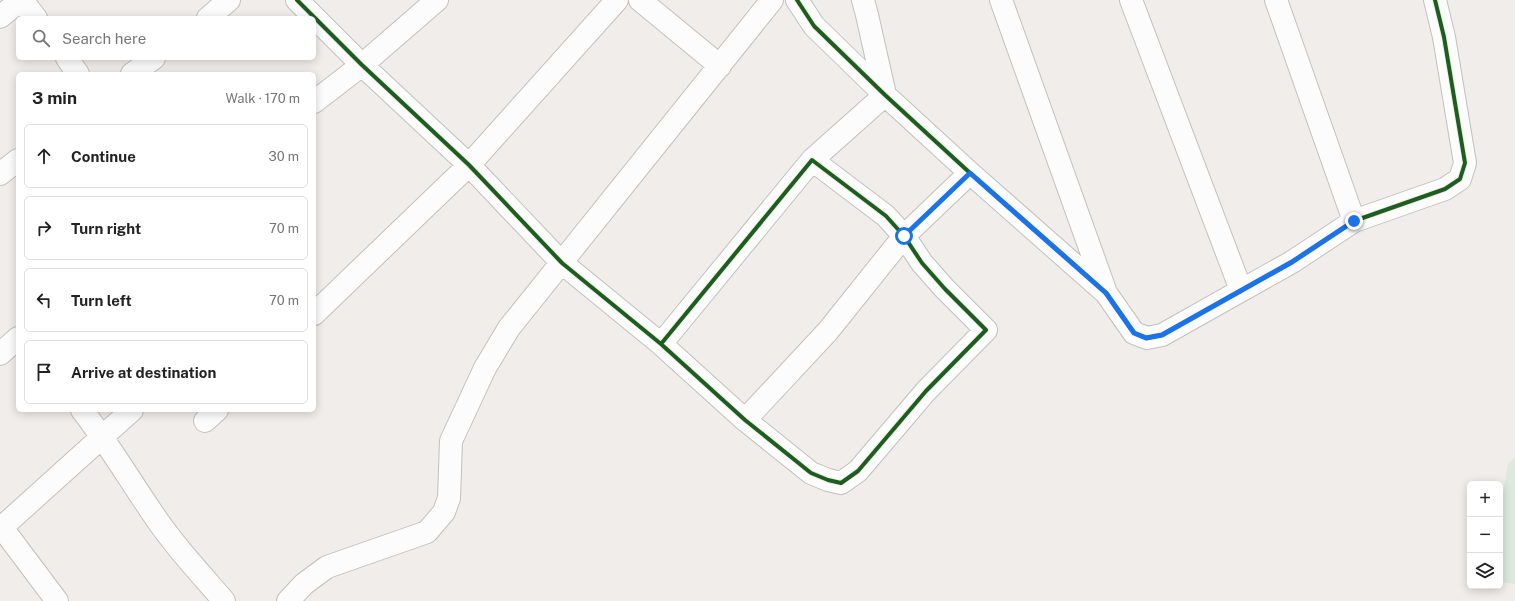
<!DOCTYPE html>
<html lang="en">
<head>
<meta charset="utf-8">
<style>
  body { margin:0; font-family:"Public Sans",sans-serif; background:#f6f6f6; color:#222 }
  .controls { position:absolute; right:12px; bottom:12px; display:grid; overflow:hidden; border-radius:6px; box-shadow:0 2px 10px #0003 }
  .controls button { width:36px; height:36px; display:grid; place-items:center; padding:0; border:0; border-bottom:1px solid #e0e0e0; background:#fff; color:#222; font:20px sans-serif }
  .stop { position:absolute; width:12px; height:12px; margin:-9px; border:3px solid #1a73e8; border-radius:50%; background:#fff }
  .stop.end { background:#1a73e8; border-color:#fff; box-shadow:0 1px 4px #0008 }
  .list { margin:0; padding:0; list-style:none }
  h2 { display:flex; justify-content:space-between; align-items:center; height:52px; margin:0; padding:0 16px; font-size:17px }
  h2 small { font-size:13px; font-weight:400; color:#767676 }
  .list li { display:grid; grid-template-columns:26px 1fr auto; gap:12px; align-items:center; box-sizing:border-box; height:64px; margin:0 8px 8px; padding:0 8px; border:1px solid #e0e0e0; border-radius:6px }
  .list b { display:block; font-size:15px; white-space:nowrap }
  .list em { font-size:13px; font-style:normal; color:#767676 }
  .icon { flex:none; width:22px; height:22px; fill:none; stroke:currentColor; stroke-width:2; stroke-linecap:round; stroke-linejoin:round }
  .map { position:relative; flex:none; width:1515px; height:601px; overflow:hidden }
  .search { position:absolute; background:#fff; box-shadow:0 2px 10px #0003; left:16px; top:16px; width:300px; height:44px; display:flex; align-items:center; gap:10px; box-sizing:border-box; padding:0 14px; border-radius:6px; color:#767676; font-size:15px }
  .panel { position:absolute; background:#fff; box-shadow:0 2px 10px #0003; left:16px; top:72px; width:300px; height:340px; border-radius:6px }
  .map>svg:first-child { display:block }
  .green { fill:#dce9dc }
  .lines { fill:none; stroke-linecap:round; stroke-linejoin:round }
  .minor-casing { stroke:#c3c0bd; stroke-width:24 }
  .minor { stroke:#fdfcfc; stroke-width:22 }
  .cycleway-casing { stroke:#f4ede6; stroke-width:6 }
  .cycleway { stroke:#1b5e20; stroke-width:4 }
  .route { stroke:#1a73e8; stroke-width:5 }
</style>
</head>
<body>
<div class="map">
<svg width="1515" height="601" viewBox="0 0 1515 601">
  <rect width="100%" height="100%" fill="#f0edea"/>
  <path class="green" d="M1515 457V584L1500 582V511L1508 464Z"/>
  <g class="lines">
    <defs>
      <path id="minor" d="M22 0 36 18
        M297 0 362 65 469 165 562 263 661 344 812 160 886 216 904 236 922 263 945 289 986 330 926 391 858 471 841 483 828 480 811 473 745 420 661 344
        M640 0 720 66
        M797 0 814 26 885 95 970 173 1106 293 1134 333 1147 338 1162 335 1292 262 1354 221 1445 189 1460 179 1465 163 1444 37 1435 0
        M863 0 867 15 885 95
        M1001 0 1105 290
        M1131 0 1241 290
        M1276 0 1354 221
        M0 17 21 0
        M208 18 229 0
        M67 58 78 74
        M132 74 154 58
        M314 102 362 65 437 0
        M812 160 885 95
        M0 174 18 160
        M314 314 469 165 617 0
        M0 354 18 338
        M82 410C107 442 128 477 151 511 172 543 199 572 224 601
        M745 420 828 331 904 236 970 173
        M205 421 217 410
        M0 525 57 601
        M0 529 132 410
        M288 601 304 584 327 567 427 532 444 512 449 498 451 441 485 368 509 328 772 0"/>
    </defs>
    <use href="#minor" class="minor-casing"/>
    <use href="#minor" class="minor"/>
    <defs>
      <path id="cycleway" d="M297 0 362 65 469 165 562 263 661 344 812 160 886 216 904 236 922 263 945 289 986 330 926 391 858 471 841 483 828 480 811 473 745 420 661 344
        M797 0 814 26 885 95 970 173 1106 293 1134 333 1147 338 1162 335 1292 262 1354 221 1445 189 1460 179 1465 163 1444 37 1435 0"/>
    </defs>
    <use href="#cycleway" class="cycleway-casing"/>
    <use href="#cycleway" class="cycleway"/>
  </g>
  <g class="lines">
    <path class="route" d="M904 236 970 173 1106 293 1134 333 1146 338 1162 335 1292 262 1354 221"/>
  </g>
</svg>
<div class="controls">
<button>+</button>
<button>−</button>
<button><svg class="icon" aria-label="layers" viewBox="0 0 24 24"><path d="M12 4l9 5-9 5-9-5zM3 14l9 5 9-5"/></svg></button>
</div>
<div class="stop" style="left:904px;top:236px"></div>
<div class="stop end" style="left:1354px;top:221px"></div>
<div class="search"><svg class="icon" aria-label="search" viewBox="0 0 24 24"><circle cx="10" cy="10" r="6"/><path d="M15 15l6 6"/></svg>Search here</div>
<section class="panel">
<h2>3 min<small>Walk · 170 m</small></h2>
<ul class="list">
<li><svg class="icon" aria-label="ahead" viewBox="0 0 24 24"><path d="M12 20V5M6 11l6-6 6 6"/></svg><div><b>Continue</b></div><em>30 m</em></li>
<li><svg class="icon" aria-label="right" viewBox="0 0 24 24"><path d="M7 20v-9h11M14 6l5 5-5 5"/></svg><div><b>Turn right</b></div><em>70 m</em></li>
<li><svg class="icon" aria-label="left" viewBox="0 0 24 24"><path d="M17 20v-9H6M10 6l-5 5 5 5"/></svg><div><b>Turn left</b></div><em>70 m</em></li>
<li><svg class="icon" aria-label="arrive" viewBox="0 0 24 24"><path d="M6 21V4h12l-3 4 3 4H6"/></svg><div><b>Arrive at destination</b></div></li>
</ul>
</section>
</div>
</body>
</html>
